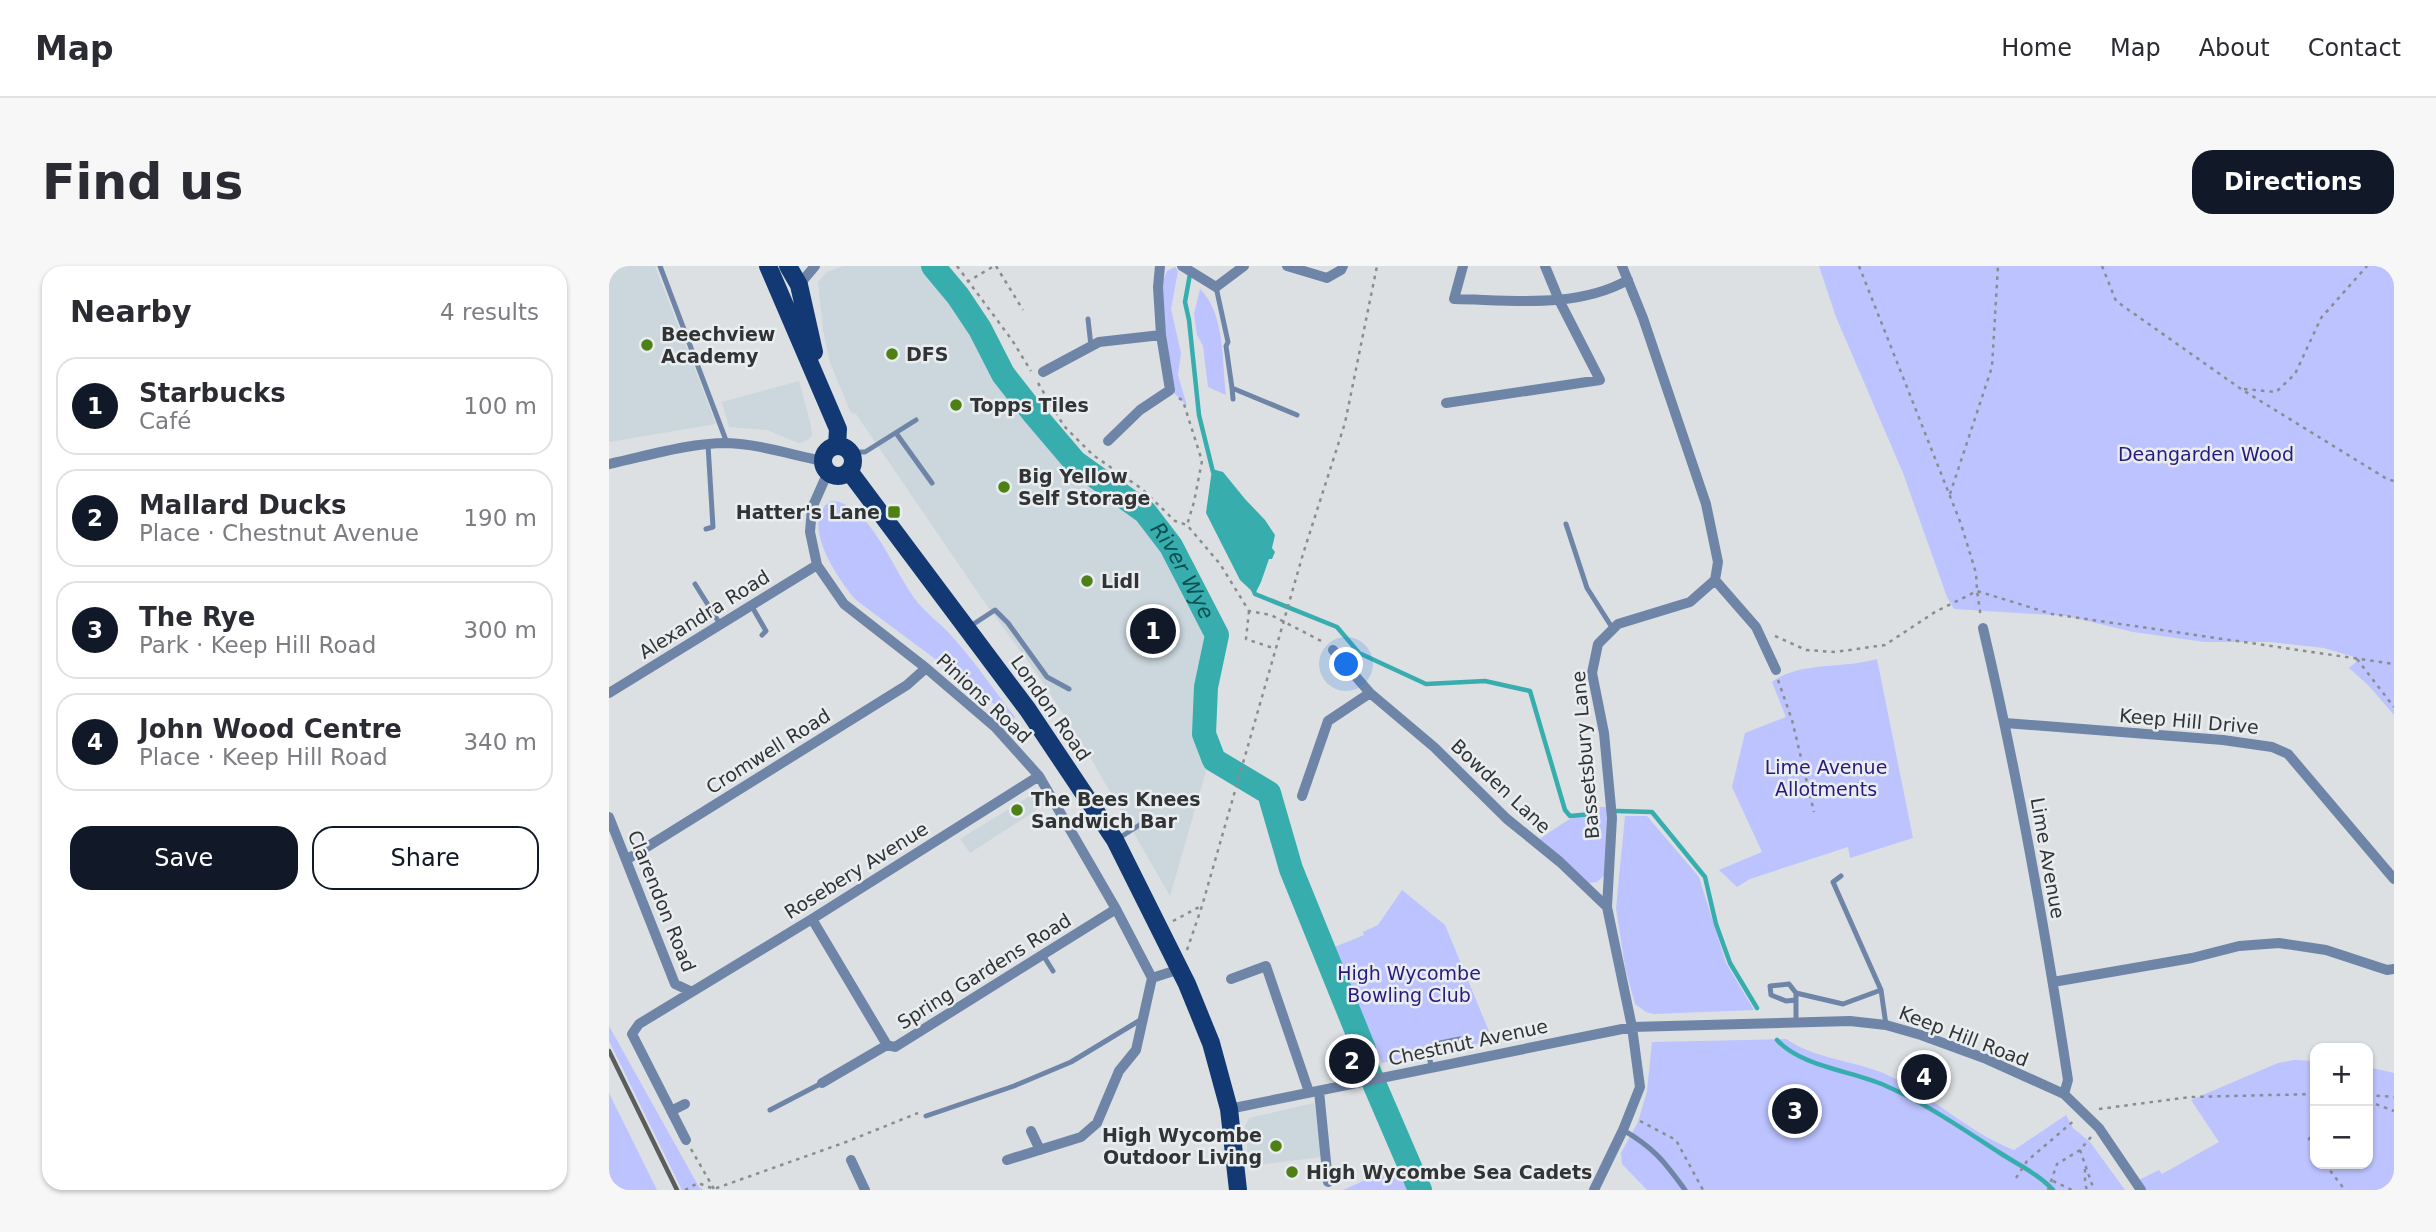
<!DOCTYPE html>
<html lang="en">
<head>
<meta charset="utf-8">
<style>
  body { margin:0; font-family:"DejaVu Sans",sans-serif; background:#f7f7f7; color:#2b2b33 }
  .controls { position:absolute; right:21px; bottom:21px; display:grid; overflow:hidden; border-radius:14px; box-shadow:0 2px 5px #0004 }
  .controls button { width:63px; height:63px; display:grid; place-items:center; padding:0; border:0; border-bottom:2px solid #e1e1e2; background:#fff; color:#2b2b33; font:35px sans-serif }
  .you { position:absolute; left:738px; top:399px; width:24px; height:24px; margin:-18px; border:5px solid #fff; border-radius:50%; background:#1a73e8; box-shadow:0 0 0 10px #1a73e833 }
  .badge { display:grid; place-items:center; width:46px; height:46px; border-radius:50%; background:#111827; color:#fff; font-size:23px; font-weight:700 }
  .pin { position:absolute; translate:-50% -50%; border:4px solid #fff; box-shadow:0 2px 7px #0006 }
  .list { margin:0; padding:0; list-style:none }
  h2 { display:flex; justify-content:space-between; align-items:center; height:91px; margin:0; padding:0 28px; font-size:30px }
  h2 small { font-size:23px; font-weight:400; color:#7c7c81 }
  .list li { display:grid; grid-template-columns:46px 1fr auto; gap:21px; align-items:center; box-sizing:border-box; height:98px; margin:0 14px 14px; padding:0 14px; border:2px solid #e1e1e2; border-radius:21px }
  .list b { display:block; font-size:26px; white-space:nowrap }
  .list p { margin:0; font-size:23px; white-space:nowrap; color:#7c7c81 }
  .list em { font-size:23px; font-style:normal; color:#7c7c81 }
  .actions { display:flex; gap:14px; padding:21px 28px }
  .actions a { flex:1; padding:16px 0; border:2px solid #111827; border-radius:21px; text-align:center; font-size:24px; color:#111827 }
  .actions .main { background:#111827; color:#fff }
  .map { position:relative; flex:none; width:1785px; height:924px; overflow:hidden; border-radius:21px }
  header { display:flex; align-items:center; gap:42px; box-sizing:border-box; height:98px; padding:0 35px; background:#fff; border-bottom:2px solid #e1e1e2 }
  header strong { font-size:33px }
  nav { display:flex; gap:38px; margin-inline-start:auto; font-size:24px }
  .intro { display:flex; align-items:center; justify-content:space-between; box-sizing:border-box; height:168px; padding:0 42px }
  h1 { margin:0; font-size:49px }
  .button { padding:18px 32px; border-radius:21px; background:#111827; color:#fff; font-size:24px; font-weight:700 }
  main { display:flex; gap:42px; padding:0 42px }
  aside { flex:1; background:#fff; border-radius:21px; box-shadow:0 2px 5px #0004 }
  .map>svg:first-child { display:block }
  .built { fill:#cbd6dd }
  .green { fill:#bcc3fe }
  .water { fill:#37adae }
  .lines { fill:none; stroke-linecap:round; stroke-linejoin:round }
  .stream { stroke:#37adae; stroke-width:4.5 }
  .river { stroke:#37adae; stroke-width:24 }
  .path { stroke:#8a8d8e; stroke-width:2.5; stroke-dasharray:3.5 5; stroke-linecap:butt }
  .service { stroke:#6f85a7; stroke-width:5 }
  .minor { stroke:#6f85a7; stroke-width:10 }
  .primary { stroke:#123973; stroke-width:18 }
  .rail { stroke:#5a5c5e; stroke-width:4.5 }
  .poi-dot { fill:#4d8115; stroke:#e9edef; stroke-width:2.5 }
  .labels { text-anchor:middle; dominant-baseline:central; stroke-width:5; stroke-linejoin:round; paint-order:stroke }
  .poi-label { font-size:19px; font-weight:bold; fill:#313334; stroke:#e9edef; text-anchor:start }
  .park-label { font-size:19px; fill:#291a7e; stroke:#e9edef }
  .street-label { font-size:19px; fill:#313334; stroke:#e9edef }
  .water-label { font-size:21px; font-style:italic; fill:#0c5051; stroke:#e9edef }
</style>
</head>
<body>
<header>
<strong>Map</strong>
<nav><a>Home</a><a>Map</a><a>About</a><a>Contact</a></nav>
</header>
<div class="intro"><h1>Find us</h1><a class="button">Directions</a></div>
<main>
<aside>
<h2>Nearby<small>4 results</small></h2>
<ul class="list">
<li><span class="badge">1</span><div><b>Starbucks</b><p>Café</p></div><em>100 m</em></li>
<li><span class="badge">2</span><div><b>Mallard Ducks</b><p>Place · Chestnut Avenue</p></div><em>190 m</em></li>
<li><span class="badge">3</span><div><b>The Rye</b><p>Park · Keep Hill Road</p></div><em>300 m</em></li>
<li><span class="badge">4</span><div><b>John Wood Centre</b><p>Place · Keep Hill Road</p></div><em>340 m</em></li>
</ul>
<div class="actions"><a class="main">Save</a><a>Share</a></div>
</aside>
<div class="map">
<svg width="1785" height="924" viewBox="0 0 1785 924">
  <rect width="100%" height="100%" fill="#dce0e2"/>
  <path class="built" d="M0 0H46L107 158 0 176Z
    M234 0H320L381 95 386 93 396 107 427 158 457 190 525 242 547 263 577 313 599 364 600 377 588 430 585 468 590 484 600 495 561 630 472 475 429 409 374 334 247 148 242 147 221 97 214 64 209 16 218 6Z
    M190 115 202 160 203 170 197 175 189 177 158 164 120 161 113 136Z
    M424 528 432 541 361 587 351 573Z
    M705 837 713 891 640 900 636 860 640 852Z"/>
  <path class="green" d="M1210 0H1785V449L1760 420 1740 402 1747 396 1745 391 1715 382 1661 376H1596L1524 366 1458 350 1345 343 1338 331 1294 207 1227 51Z
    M566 1 569 5 562 43 572 87 569 109 578 140 561 123 552 20 558 5Z
    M591 23C616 47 613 96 617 129L599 121 594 80 588 69 585 48Z
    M222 235C260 235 285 306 306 333 315 346 329 355 340 367 364 393 384 423 406 451L404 453 361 419 247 334C229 314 189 255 222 235Z
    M1268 393 1304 572 1241 592 1239 581 1141 613 1128 621 1110 604 1153 586 1123 521 1136 467 1177 451 1163 416C1191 395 1235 403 1268 393Z
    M991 541H998L997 608 988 616 980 617 929 574 959 554Z
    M1016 550H1038L1090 611 1117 697 1145 744 1045 748 1037 746 1026 738 1016 701 1007 642Z
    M793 624 836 659 884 775 829 785 819 781 810 789 773 797 721 683 755 669 754 666 769 659Z
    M0 760 90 921 94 924H73L0 775Z
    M1177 773C1207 793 1242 794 1274 807 1321 827 1358 866 1405 884L1457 849 1464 862 1481 876 1516 924H1038L1013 898 1012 887 1029 856 1038 825 1043 776Z
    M1685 794 1706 795V898H1759V801L1785 807V924H1533L1528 915 1550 904 1553 908 1610 876 1582 834 1669 797Z
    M0 827 48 924H0Z
    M790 899 802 924H734Z"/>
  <path class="water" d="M603 203 614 206 636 233 656 254 666 269 663 282 666 286 663 293H660L652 316 646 328 631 314 597 247Z"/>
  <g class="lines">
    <path class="stream" d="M581 8 576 36 580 54 590 149 604 206
      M644 323 646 328 728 361 750 387 817 418 876 415 921 425 956 544 961 550 983 548
      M1008 545 1043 546 1096 611 1107 658 1121 697 1148 742
      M1168 774C1191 800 1243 805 1275 819 1316 837 1354 863 1391 887 1408 898 1431 909 1444 924"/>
    <path class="river" id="s1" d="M324 0 349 30 371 63 394 108 426 149 466 196 536 246 562 280 608 369 597 421 595 468 605 494 660 527 682 603 755 783V794L811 924"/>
    <path class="path" d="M348 0 403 74 422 105
      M387 0 414 44
      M1250 0 1352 258 1367 307 1368 325 1372 352
      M1493 0 1507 35 1632 123 1778 213 1785 215
      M358 16 385 0
      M429 117 455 160 484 189 533 223 566 255 578 259 611 298 640 345 662 349 716 377
      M1635 123 1667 126 1686 108 1712 52 1758 0
      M570 132 574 135 593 195 585 236 578 259
      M1341 228 1383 101 1389 0
      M640 345 637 373 667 383
      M1166 370 1197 384 1226 386 1276 379 1326 346 1368 325 1443 348 1785 398
      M1748 393 1785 441
      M1169 414 1183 454 1205 546
      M564 655 592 640
      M578 684 593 640 694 288 736 157 768 0
      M1759 829 1785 831
      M1759 835 1785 845
      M1490 843 1581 831 1706 828
      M1031 855 1067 874 1094 924
      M1706 864 1700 873 1706 883
      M1482 871 1471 884 1485 924
      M82 883 105 923
      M1716 898 1736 924
      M1476 903V918L1478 924
      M1407 912 1418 895 1467 853
      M1444 915 1463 924
      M76 924 89 917 105 923 237 876 309 847
      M1439 924 1448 898 1471 884"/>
    <path class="service" d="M51 0 118 177
      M607 21 619 76 617 80 623 122 688 149
      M479 53 482 80
      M623 122 624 133
      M287 167 323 217
      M241 186H256L307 154
      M957 258 978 322 1004 363
      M97 263 104 261 99 179
      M86 318 111 358
      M142 339 157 365 153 369
      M360 361 386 344 399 357 438 411 460 423
      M510 572 540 553
      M434 689 444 705
      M1272 724 1277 759
      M1187 734 1177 735 1162 729 1161 720 1180 718 1187 727
      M1187 757V727L1234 738 1272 724 1224 616 1232 610
      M823 802 819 787 831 777 851 773
      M161 844 213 817
      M317 850 405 820 462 796 533 753
      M1014 864C1044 881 1056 896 1076 924"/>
    <path class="minor" d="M573 0 607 21 635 0
      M678 0 718 12 732 4 734 0
      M854 0 845 33C903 34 967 43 1019 14
      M190 19 206 0
      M434 106 490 76 552 69 549 21 551 0
      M837 137 991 114 950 34 936 0
      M499 175 531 144 561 124 552 69
      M0 198C38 190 79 177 118 177 150 178 183 189 214 195
      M219 206 203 242 201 266 208 299 235 338 317 402 386 461 430 510 507 643 543 712
      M1106 314 1147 361 1167 404
      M1374 362C1409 511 1436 662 1459 814L1455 828
      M724 384 761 427 825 481 898 553 951 596 998 641
      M0 427 208 299
      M1396 457 1614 474 1663 481 1679 488 1785 613
      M693 530 719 455 761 427
      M0 551 66 718 81 725
      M17 594 298 419 317 402
      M203 653 278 779 286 781 507 643
      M543 712 571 703
      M622 713 657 700 700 826
      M1444 716 1583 692 1630 680 1670 677 1717 684 1778 704 1785 703
      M213 817 278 779
      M710 825 719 916
      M620 843 1023 761 1241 755 1277 759 1312 769 1375 792 1455 828 1490 862 1532 924
      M62 845 76 838
      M422 865 431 884
      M77 874 23 768 30 758 203 653 430 510
      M242 894 256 924
      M398 894 472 871 488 857 510 805 527 784 543 712
      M985 924 1014 864 1031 821 1023 761 998 641 1003 552 995 467 983 407 989 378 1009 358 1081 336 1106 314 1109 296 1097 238 1034 52 1013 0"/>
    <path class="primary" d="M159 0 229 163 228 180
      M179 0 190 19 205 86
      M214 195a15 15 0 1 1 30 0a15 15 0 1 1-30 0Z
      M240 205 419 444 506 574 578 718 602 777 620 843 629 924"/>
    <path class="rail" d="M0 785 68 924"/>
  </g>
  <g class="poi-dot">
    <circle cx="38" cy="79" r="7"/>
    <circle cx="283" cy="88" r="7"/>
    <circle cx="347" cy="139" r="7"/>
    <circle cx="395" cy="221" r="7"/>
    <rect x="278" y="239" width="14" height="14" rx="3.5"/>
    <circle cx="478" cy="315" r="7"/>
    <circle cx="408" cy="544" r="7"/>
    <circle cx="667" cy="880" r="7"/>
    <circle cx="683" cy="906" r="7"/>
  </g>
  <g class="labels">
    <g class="poi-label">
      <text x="52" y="68">Beechview<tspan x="52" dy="22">Academy</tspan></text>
      <text x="297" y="88">DFS</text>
      <text x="361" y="139">Topps Tiles</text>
      <text x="409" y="210">Big Yellow<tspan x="409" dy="22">Self Storage</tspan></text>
      <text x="271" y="246" text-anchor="end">Hatter's Lane</text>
      <text x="492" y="315">Lidl</text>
      <text x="422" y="533">The Bees Knees<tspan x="422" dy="22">Sandwich Bar</tspan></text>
      <text x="653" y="869" text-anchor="end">High Wycombe<tspan x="653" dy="22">Outdoor Living</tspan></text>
      <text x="697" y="906">High Wycombe Sea Cadets</text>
    </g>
    <g class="park-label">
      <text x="1597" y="188">Deangarden Wood</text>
      <text x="1217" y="501">Lime Avenue<tspan x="1217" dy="22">Allotments</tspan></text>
      <text x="800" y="707">High Wycombe<tspan x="800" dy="22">Bowling Club</tspan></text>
    </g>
    <g class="street-label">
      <text transform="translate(95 348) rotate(-32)">Alexandra Road</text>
      <text transform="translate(375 432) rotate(43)">Pinions Road</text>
      <text transform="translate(442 442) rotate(55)">London Road</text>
      <text transform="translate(1580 455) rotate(5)">Keep Hill Drive</text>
      <text transform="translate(159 485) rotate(-32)">Cromwell Road</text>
      <text transform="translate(976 489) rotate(-95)">Bassetsbury Lane</text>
      <text transform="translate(892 520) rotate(43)">Bowden Lane</text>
      <text transform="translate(1439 592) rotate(80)">Lime Avenue</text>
      <text transform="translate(247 604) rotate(-32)">Rosebery Avenue</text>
      <text transform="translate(53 635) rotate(68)">Clarendon Road</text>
      <text transform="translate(375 705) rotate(-32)">Spring Gardens Road</text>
      <text transform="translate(1355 770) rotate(21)">Keep Hill Road</text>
      <text transform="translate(859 776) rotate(-12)">Chestnut Avenue</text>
    </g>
    <g class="water-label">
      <text stroke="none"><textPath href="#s1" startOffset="399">River Wye</textPath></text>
    </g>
  </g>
</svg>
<div class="controls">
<button>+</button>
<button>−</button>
</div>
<div class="you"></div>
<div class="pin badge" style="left:544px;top:365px">1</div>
<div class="pin badge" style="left:743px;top:795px">2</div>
<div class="pin badge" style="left:1186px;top:845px">3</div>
<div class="pin badge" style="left:1315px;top:811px">4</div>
</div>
</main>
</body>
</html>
